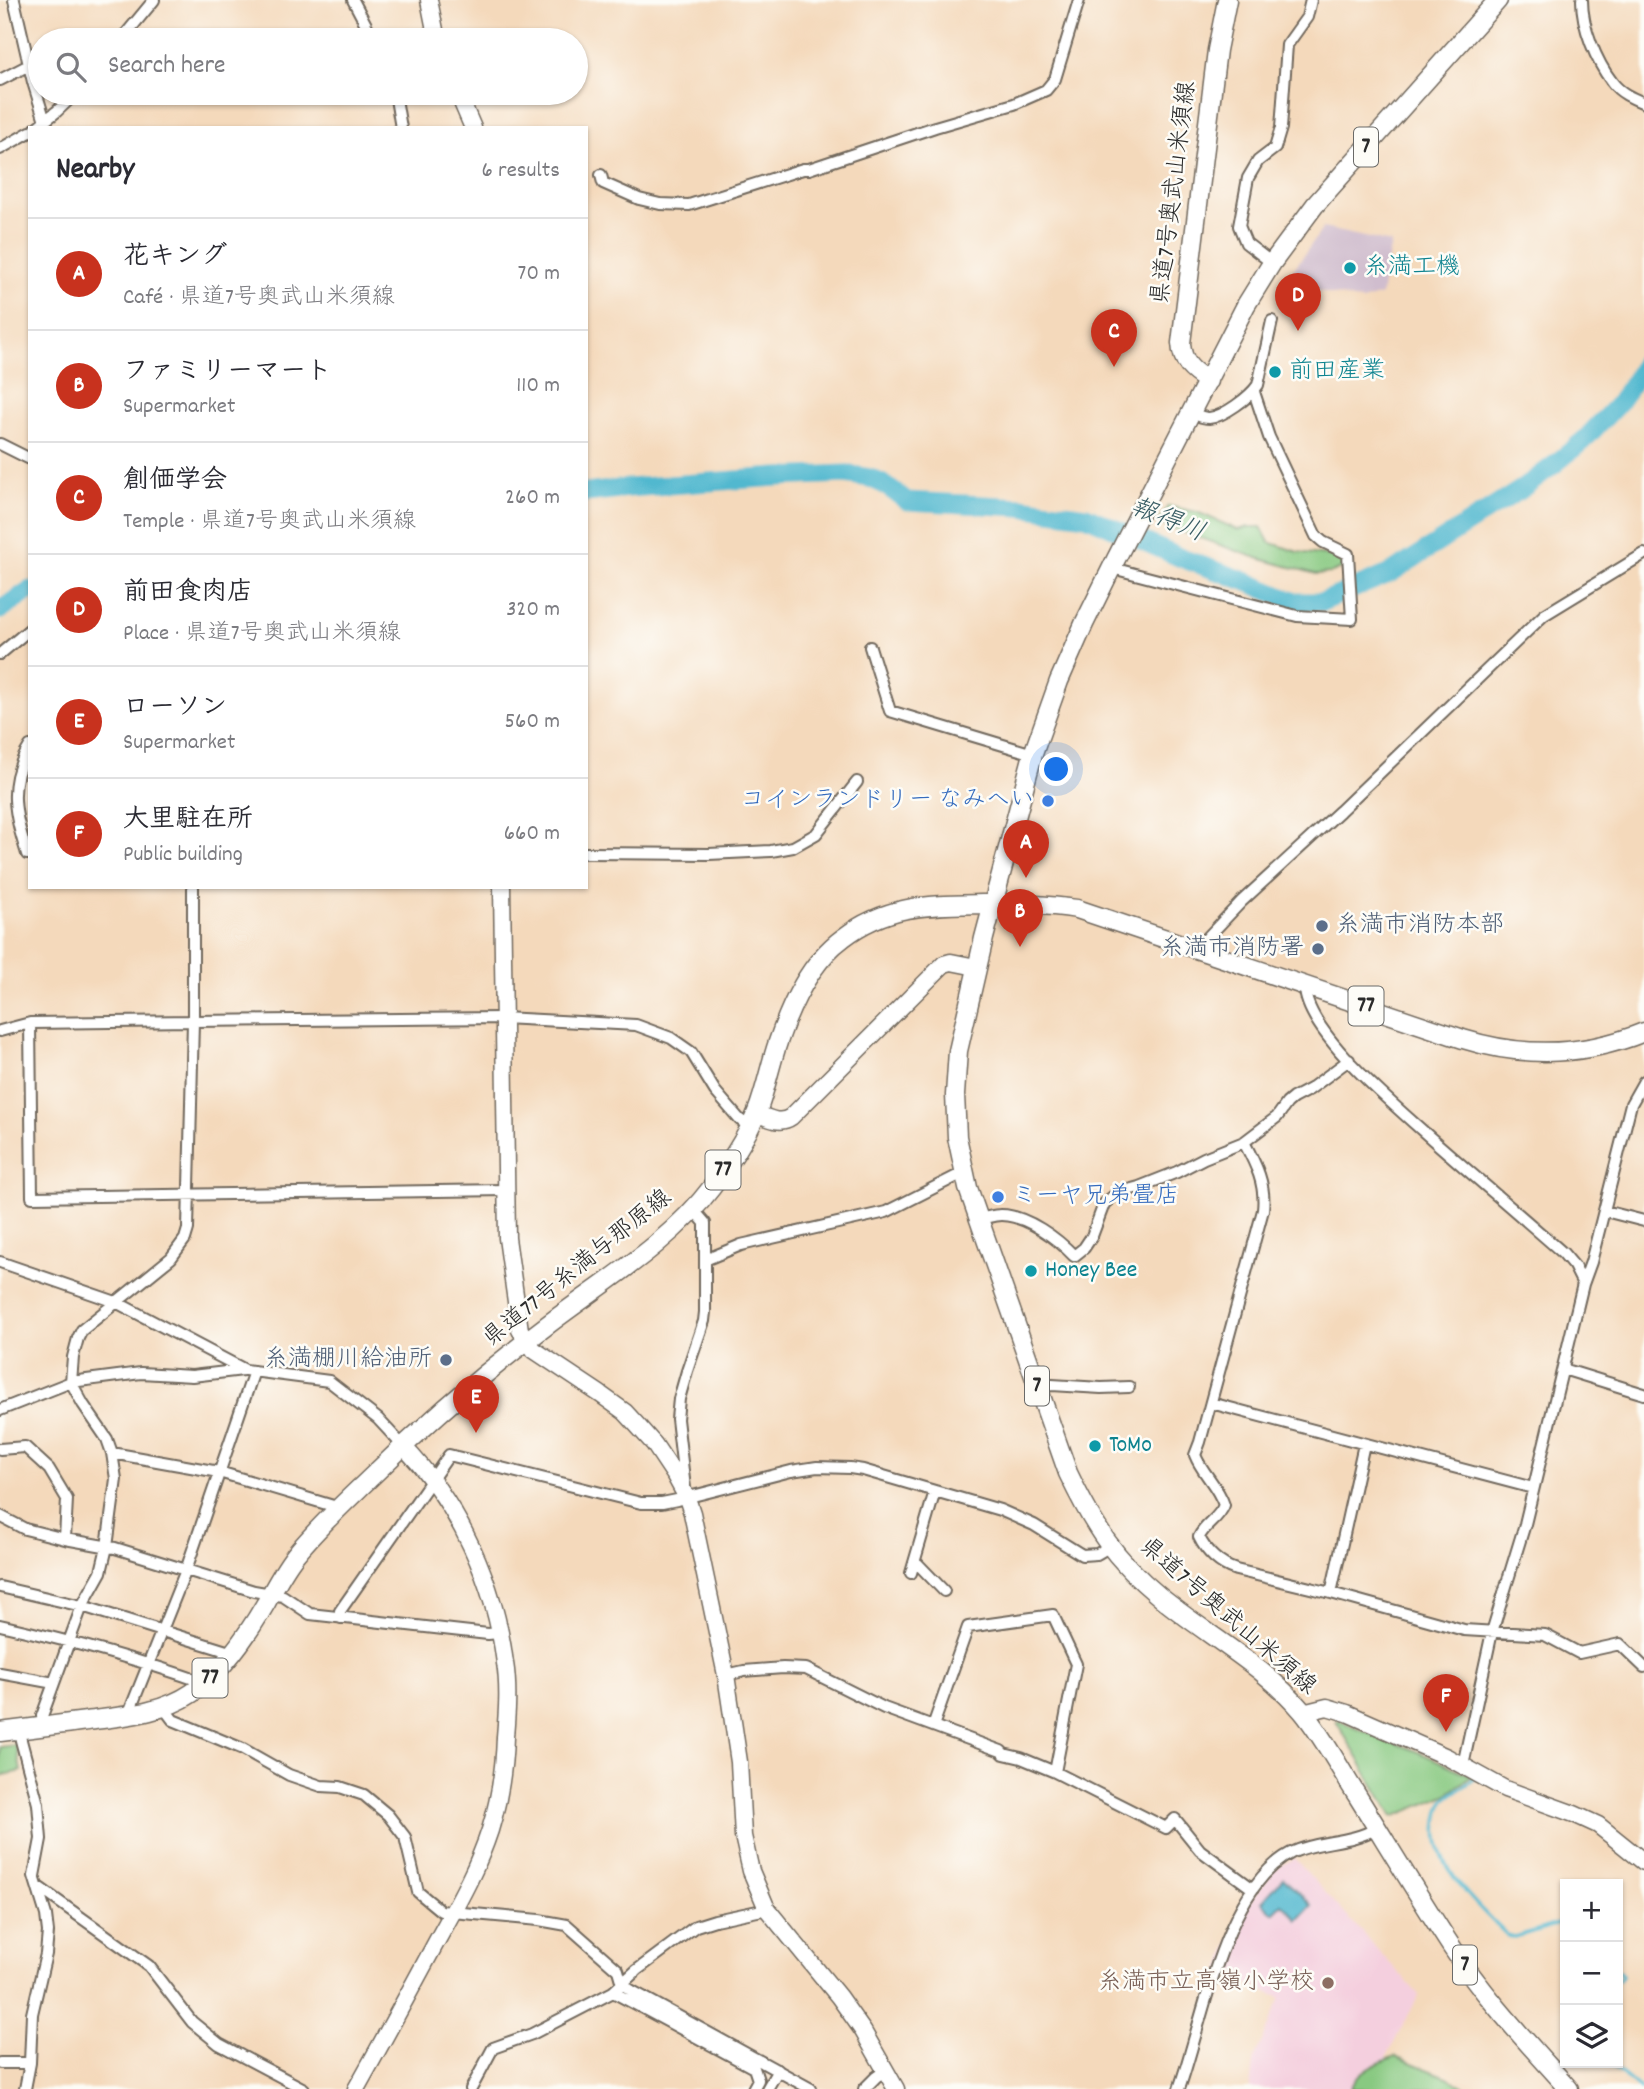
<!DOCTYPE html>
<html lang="en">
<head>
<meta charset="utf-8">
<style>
  body { margin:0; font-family:Dekko,"Klee One",sans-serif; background:#f2f2f3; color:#2b2b33 }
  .controls { position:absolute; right:21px; bottom:21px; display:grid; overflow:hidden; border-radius:0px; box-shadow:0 2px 5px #0004 }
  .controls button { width:63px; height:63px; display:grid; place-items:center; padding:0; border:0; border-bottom:2px solid #e1e1e2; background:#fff; color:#2b2b33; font:35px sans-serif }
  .you { position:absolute; left:1057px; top:770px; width:24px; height:24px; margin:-18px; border:5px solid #fff; border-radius:50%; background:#1a73e8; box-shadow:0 0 0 10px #1a73e833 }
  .badge { display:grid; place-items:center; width:46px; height:46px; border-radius:50%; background:#c8321e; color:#fff; font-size:23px; font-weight:700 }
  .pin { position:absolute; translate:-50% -58px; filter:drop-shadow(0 2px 4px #0008) }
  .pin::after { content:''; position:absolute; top:37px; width:24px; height:21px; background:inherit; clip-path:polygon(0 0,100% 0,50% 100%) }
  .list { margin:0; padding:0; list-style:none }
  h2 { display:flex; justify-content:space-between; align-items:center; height:91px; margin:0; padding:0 28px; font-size:30px }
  h2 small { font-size:23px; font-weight:400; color:#7c7c81 }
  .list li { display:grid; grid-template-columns:46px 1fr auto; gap:21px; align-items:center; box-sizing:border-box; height:112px; padding:0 28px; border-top:2px solid #e1e1e2 }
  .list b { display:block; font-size:26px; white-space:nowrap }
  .list p { margin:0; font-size:23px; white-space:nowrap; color:#7c7c81 }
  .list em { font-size:23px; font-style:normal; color:#7c7c81 }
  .icon { flex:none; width:38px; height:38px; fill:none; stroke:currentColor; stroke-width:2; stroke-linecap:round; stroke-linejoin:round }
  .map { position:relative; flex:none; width:1644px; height:2089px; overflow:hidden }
  .search { position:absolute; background:#fff; box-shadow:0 2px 5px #0004; left:28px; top:28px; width:560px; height:77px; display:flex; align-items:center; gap:18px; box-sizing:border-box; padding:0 24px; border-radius:38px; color:#7c7c81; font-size:26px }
  .panel { position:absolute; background:#fff; box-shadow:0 2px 5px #0004; left:28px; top:126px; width:560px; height:763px; border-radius:0px }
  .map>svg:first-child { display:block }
  .built { fill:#f4cfde }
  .industrial { fill:#d0bdce }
  .green { fill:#88c981; stroke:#5a7a56; stroke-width:2 }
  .water { fill:#51b8cf; stroke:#3e727d; stroke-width:2 }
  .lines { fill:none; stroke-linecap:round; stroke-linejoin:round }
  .stream { stroke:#51b8cf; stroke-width:3.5 }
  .river { stroke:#51b8cf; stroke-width:19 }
  .street-casing { stroke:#71685d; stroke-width:14 }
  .secondary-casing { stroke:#71685d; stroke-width:19 }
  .primary-casing { stroke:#71685d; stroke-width:21 }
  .street { stroke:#fff; stroke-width:10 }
  .secondary { stroke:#fff; stroke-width:16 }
  .primary { stroke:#fff; stroke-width:18 }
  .culture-dot { fill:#0f9aa8; stroke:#fdfcf7; stroke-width:2.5 }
  .shop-dot { fill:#3f7fe0; stroke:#fdfcf7; stroke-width:2.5 }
  .service-dot { fill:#5c6f8a; stroke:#fdfcf7; stroke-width:2.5 }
  .education-dot { fill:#8d6e63; stroke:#fdfcf7; stroke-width:2.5 }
  .labels { text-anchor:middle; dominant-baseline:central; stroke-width:5; stroke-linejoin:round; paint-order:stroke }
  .shield { fill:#fdfcf7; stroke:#6a6a68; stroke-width:2 }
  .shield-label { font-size:23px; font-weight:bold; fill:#2b2b2b }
  .street-label { font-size:24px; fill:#2b2b2b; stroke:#fdfcf7 }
  .culture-label { font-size:24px; fill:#0d838f; stroke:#fdfcf7; text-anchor:start }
  .shop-label { font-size:24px; fill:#366cbe; stroke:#fdfcf7; text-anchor:end }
  .service-label { font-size:24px; fill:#4e5e75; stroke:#fdfcf7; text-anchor:end }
  .education-label { font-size:24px; fill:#785e54; stroke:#fdfcf7; text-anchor:end }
  .water-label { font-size:26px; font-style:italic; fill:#385c64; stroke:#fdfcf7 }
</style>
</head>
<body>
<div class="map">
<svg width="1644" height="2089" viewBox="0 0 1644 2089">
  <rect width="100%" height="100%" fill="#fdfcf7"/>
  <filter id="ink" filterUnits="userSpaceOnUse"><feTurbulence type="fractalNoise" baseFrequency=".0143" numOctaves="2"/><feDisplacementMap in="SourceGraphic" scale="14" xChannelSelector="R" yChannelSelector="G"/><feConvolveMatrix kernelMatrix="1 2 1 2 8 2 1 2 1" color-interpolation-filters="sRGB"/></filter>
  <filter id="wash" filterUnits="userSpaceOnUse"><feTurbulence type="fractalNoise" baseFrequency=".00686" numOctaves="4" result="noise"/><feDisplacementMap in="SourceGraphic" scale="28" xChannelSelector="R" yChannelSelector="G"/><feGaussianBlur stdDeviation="1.57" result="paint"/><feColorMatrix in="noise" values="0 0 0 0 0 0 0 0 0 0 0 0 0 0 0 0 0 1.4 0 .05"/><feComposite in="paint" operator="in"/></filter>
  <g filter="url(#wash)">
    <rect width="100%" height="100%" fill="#f4d9bb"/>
    <path class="built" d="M1294 1858 1419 1995 1386 2058 1454 2089H1250L1253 2062 1281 1998 1220 1972 1229 1942 1248 1905 1274 1870Z"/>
    <path class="industrial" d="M1323 228 1391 243 1381 295 1362 301 1284 283Z"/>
    <path class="green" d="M1168 506 1197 512 1238 530 1248 527H1261L1269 542 1298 552 1342 558 1346 567 1332 573 1316 574 1257 558 1157 523Z
      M1339 1720 1355 1728 1421 1753 1472 1776 1446 1795 1393 1817 1336 1721Z
      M16 1745 21 1771 0 1776V1747Z
      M1395 2056 1447 2077 1468 2089H1350C1357 2071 1378 2063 1395 2056Z"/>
    <path class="water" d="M1283 1878 1312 1905 1298 1920 1282 1904 1273 1913 1262 1902Z"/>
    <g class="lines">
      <path class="stream" d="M1475 1778C1467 1786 1449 1794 1444 1801 1440 1807 1439 1815 1438 1822 1431 1866 1479 1907 1507 1935L1515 1937 1561 1923 1565 1927
        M1618 1971 1622 1975 1618 1980
        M1609 2063 1640 2089"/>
      <path class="river" d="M586 493 628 488 777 477 845 474 870 478 883 484 907 501 1021 507 1086 516 1181 558 1245 581 1295 602H1322L1391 573 1523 488 1555 464 1585 439 1617 405 1636 378 1644 362
        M0 610 30 590"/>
    </g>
  </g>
  <g filter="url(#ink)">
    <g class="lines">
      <defs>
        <path id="street" d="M14 0 33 82 45 121
          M353 0 374 40
          M1582 0C1582 27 1596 61 1612 82 1620 93 1632 98 1644 103
          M121 40 154 0
          M0 80 29 65
          M395 93 401 128
          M36 128 56 112 76 93
          M0 149 30 132
          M601 175 603 183 639 199 660 204 689 205 803 169H809L935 127 1014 104 1046 90 1055 79 1079 0
          M1272 263 1246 243 1239 226 1248 178 1258 161 1275 148 1281 128 1287 45 1307 17 1311 0
          M1191 413C1197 415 1202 418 1209 418 1223 417 1250 397 1258 385L1272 321
          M0 444 30 459
          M1112 568 1297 616 1352 619 1348 554 1323 542 1316 536 1269 437 1254 392
          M870 647 890 711 1033 754
          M0 654 30 629
          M30 746C6 784 15 815 27 854H30
          M586 853 709 854 771 851 793 847 816 834 857 782
          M1202 950 1206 939 1242 901 1340 811 1544 615 1644 554
          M1305 986C1303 1031 1400 1110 1433 1140 1476 1178 1520 1215 1563 1253L1574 1266 1583 1284
          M30 1023 32 1197 506 1190
          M0 1031 30 1023 193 1021 503 1018 636 1025 671 1038 691 1052 715 1091 739 1119 750 1127
          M1244 1142C1256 1165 1266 1184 1263 1210L1200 1442 1195 1455C1202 1473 1218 1486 1224 1505 1219 1519 1205 1524 1199 1537 1206 1552 1220 1565 1236 1570L1331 1593 1464 1630 1545 1635 1579 1653 1620 1644 1644 1667
          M1605 1211 1644 1221
          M979 1219C986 1218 994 1215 1001 1215 1026 1215 1058 1239 1074 1256L1084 1248 1092 1236 1104 1204 1117 1193 1139 1187 1177 1172 1204 1158 1244 1142 1277 1117 1287 1103 1293 1098 1310 1089 1349 1060
          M705 1260 741 1245 886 1212 965 1172
          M0 1262 116 1302 245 1370 329 1381 378 1419 403 1446
          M1563 1369 1644 1394
          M1038 1387 1052 1385 1101 1388 1129 1387
          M1211 1403 1533 1488
          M0 1410 71 1382 141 1373 192 1376 243 1370
          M0 1449 25 1447 49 1469 67 1499 65 1539
          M112 1453 219 1472 340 1508
          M685 1488 677 1419 679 1399 687 1371 704 1321 705 1312V1223L693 1209
          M0 1516 25 1529 65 1539 115 1548 254 1591 283 1596 310 1614 488 1634 499 1633
          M915 1561 944 1591
          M911 1573 935 1491
          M0 1587 82 1606 233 1653
          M1331 1593 1364 1444
          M340 1618V1611L449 1455 641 1503H662L677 1500 791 1471 817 1467 850 1468 863 1470 1000 1510 1034 1525 1082 1555 1097 1554 1109 1547
          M0 1625C70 1641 138 1659 205 1683
          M0 1673 54 1683
          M726 1675 744 1671 783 1668 806 1669 884 1708 1001 1751 1004 1754 1021 1758 1055 1772 1166 1828 1175 1819 1200 1850 1253 1889
          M164 1708 173 1720 243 1749 289 1775 321 1786 340 1787 364 1795 388 1815 405 1837 418 1892 441 1911 539 1920 567 1925 618 1970 622 1984 632 1991 811 2089
          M128 1715 186 1570 254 1371
          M43 1726 42 1716 82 1606 101 1572 107 1547 116 1479 112 1453 107 1439 83 1404 71 1382 73 1357 78 1338 82 1330 171 1258 185 1239 188 1229 193 1021V887
          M933 1726 968 1627 1053 1615 1076 1664 1055 1772
          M18 1729 38 1804 41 1839 34 1876 46 1915 48 1932 46 1954 32 2014 30 2063 25 2089
          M1463 1765 1492 1632 1525 1524 1583 1284 1591 1262 1631 1104 1644 1081
          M37 1886 149 1966 192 2022 219 2044 304 2089
          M613 1992 754 2068 758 2080 753 2089
          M0 2063H30
          M471 2089 493 2048 532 2034 613 1992 637 1970 696 1926 715 1920 767 1909
          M767 2089 778 2070
          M864 2089 876 2077 886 2070
          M1179 2089C1203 2022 1224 1888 1291 1853 1318 1840 1350 1844 1377 1828"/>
        <path id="secondary" d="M429 0 437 40
          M458 93 473 128
          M502 887 507 1238 520 1330 534 1350 600 1394 625 1412 637 1425 654 1444 674 1474 687 1498 692 1513 726 1675 739 1762 743 1836 751 1871 767 1909 839 1997 863 2031 896 2089
          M756 1113C768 1118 780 1125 791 1117L944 964 951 962 976 967
          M1303 1713 1327 1707 1347 1713 1447 1757 1505 1789 1574 1814 1598 1825 1644 1862
          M356 2089C382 2043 407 1996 432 1950 453 1911 476 1873 490 1830 499 1801 504 1768 505 1737 507 1713 509 1687 505 1663 495 1583 459 1504 403 1446"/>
        <path id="primary" d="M1498 0 1315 205 1272 263 1246 305 1116 559 1084 624 1059 681 1033 754 984 938 958 1051 955 1095 957 1137 968 1188 1068 1473C1093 1525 1113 1558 1159 1596 1206 1635 1263 1664 1303 1712 1324 1738 1340 1769 1358 1797 1389 1847 1419 1897 1451 1946 1485 1998 1528 2043 1569 2089
          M1208 381C1192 371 1182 363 1181 343L1217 50 1227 0
          M0 1732C29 1728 58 1725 87 1721 123 1716 161 1714 192 1693 223 1671 247 1636 266 1603 275 1586 284 1569 296 1554 318 1527 343 1504 368 1480 425 1424 486 1371 550 1323 604 1282 671 1242 712 1187 729 1163 746 1139 757 1112 766 1089 770 1065 778 1042 791 1004 810 962 843 938 887 904 930 905 982 904 1014 904 1045 904 1077 909L1463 1039C1524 1058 1585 1056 1644 1032"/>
      </defs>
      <use href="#street" class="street-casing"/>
      <use href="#secondary" class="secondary-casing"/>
      <use href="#primary" class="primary-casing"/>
      <use href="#street" class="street"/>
      <use href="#secondary" class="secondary"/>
      <use href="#primary" class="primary"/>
    </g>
  </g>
  <g class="culture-dot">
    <circle cx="1350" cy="268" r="7"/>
    <circle cx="1275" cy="372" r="7"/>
    <circle cx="1031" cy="1271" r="7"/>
    <circle cx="1095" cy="1446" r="7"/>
  </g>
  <g class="shop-dot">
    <circle cx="1048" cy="801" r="7"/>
    <circle cx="998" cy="1197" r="7"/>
  </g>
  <g class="service-dot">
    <circle cx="1322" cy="926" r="7"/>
    <circle cx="1318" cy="949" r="7"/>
    <circle cx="446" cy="1360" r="7"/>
  </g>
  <circle class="education-dot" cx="1328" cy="1983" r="7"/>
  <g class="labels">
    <g class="shield">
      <rect x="1354" y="127.5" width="24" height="39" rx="5"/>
      <rect x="1348.5" y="986.5" width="35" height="39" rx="5"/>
      <rect x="705.5" y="1150.5" width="35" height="39" rx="5"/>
      <rect x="1025" y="1366.5" width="24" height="39" rx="5"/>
      <rect x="192.5" y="1658.5" width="35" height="39" rx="5"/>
      <rect x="1453" y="1945.5" width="24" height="39" rx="5"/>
    </g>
    <g class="shield-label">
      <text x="1366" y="147">7</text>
      <text x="1366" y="1006">77</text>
      <text x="723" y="1170">77</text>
      <text x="1037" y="1386">7</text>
      <text x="210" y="1678">77</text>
      <text x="1465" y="1965">7</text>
    </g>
    <g class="street-label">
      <text transform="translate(1175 193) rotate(-83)">県道7号奥武山米須線</text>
      <text transform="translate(578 1269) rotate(-39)">県道77号糸満与那原線</text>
      <text transform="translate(1227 1617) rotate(41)">県道7号奥武山米須線</text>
    </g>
    <g class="culture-label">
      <text x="1364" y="268">糸満工機</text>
      <text x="1289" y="372">前田産業</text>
      <text x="1045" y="1271">Honey Bee</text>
      <text x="1109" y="1446">ToMo</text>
    </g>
    <g class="shop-label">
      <text x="1034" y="801">コインランドリー なみへい</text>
      <text x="1012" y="1197" text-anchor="start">ミーヤ兄弟畳店</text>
    </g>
    <g class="service-label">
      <text x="1336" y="926" text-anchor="start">糸満市消防本部</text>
      <text x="1304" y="949">糸満市消防署</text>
      <text x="432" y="1360">糸満棚川給油所</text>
    </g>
    <g class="education-label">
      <text x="1314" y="1983">糸満市立高嶺小学校</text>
    </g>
    <g class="water-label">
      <text transform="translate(1167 521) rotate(22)">報得川</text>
    </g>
  </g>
</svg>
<div class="controls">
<button>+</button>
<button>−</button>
<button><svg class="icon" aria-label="layers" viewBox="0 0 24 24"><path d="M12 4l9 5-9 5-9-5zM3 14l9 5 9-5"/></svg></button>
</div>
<div class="you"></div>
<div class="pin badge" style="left:1026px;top:878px">A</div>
<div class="pin badge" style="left:1020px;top:947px">B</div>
<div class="pin badge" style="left:1114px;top:367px">C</div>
<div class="pin badge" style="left:1298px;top:331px">D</div>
<div class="pin badge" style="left:476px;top:1433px">E</div>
<div class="pin badge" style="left:1446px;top:1732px">F</div>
<div class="search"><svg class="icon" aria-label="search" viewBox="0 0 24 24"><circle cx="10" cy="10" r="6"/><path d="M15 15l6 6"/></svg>Search here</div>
<section class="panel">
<h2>Nearby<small>6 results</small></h2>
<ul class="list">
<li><span class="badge">A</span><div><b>花キング</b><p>Café · 県道7号奥武山米須線</p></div><em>70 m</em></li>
<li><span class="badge">B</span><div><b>ファミリーマート</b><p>Supermarket</p></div><em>110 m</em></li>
<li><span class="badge">C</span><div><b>創価学会</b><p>Temple · 県道7号奥武山米須線</p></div><em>260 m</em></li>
<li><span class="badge">D</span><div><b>前田食肉店</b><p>Place · 県道7号奥武山米須線</p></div><em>320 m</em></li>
<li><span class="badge">E</span><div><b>ローソン</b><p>Supermarket</p></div><em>560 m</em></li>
<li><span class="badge">F</span><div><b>大里駐在所</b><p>Public building</p></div><em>660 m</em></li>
</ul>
</section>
</div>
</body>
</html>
